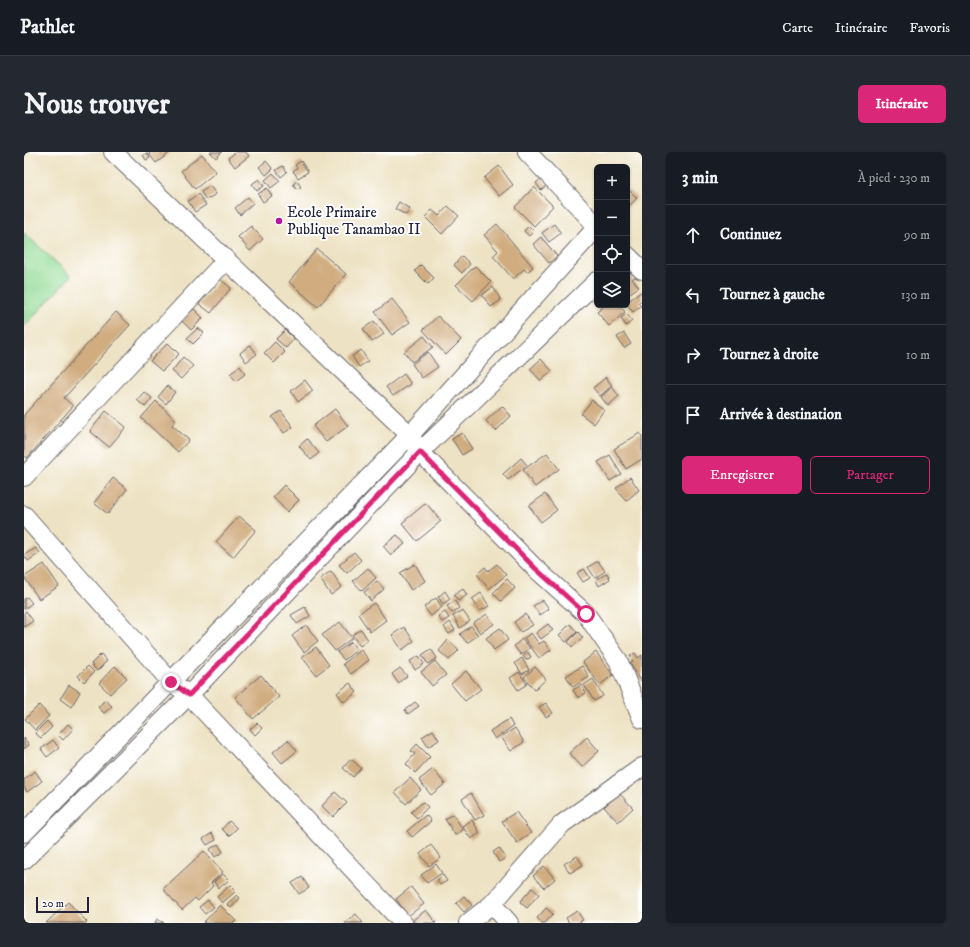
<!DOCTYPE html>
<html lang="fr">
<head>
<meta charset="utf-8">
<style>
  body { margin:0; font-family:"IM FELL DW Pica",serif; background:#242831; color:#f1f3f6 }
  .controls { position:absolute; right:12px; top:12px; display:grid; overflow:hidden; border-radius:6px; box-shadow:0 1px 3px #0004 }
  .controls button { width:36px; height:36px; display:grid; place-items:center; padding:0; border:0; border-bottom:1px solid #363941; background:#171b24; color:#f1f3f6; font:20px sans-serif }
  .scale { position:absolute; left:12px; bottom:10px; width:53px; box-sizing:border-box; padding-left:4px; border:2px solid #22223b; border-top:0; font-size:11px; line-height:14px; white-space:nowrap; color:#22223b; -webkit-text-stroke:3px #fff; paint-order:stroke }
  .stop { position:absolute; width:12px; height:12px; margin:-9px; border:3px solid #db2777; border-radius:50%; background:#fff }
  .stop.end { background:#db2777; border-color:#fff; box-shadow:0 1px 4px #0008 }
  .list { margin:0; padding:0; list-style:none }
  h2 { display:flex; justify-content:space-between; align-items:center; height:52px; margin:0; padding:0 16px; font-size:17px }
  h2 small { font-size:13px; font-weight:400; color:#9ea1a6 }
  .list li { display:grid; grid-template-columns:26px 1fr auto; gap:12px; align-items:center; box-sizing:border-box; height:60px; padding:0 16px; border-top:1px solid #363941 }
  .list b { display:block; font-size:15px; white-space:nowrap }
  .list em { font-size:13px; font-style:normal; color:#9ea1a6 }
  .actions { display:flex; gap:8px; padding:12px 16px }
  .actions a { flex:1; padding:9px 0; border:1px solid #db2777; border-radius:6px; text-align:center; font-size:14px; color:#db2777 }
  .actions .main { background:#db2777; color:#fff }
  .icon { flex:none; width:22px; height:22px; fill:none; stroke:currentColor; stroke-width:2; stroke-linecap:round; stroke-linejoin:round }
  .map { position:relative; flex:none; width:618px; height:771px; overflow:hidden; border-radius:6px }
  header { display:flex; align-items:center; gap:24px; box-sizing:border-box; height:56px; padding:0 20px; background:#171b24; border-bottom:1px solid #363941 }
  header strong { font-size:19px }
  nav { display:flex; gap:22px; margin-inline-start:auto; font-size:14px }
  .intro { display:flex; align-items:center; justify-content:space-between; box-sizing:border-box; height:96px; padding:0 24px }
  h1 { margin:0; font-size:28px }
  .button { padding:10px 18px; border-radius:6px; background:#db2777; color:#fff; font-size:14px; font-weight:700 }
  main { display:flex; gap:24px; padding:0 24px }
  aside { flex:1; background:#171b24; border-radius:6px; box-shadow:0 1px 3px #0004 }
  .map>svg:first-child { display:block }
  .green { fill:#92da95; stroke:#5a7e68 }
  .building { fill:#d0ac7f }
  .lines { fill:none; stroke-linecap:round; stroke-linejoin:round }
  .street-casing { stroke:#69656b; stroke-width:20 }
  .street { stroke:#fff; stroke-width:18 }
  .route { stroke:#db2777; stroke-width:5 }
  .poi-dot { fill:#b5179e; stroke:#fff; stroke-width:1.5 }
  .labels { text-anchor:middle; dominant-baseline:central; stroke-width:4; stroke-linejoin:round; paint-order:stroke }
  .poi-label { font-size:15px; fill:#22223b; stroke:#fff; text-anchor:start }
</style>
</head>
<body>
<header>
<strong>Pathlet</strong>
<nav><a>Carte</a><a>Itinéraire</a><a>Favoris</a></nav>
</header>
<div class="intro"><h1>Nous trouver</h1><a class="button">Itinéraire</a></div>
<main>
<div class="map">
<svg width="618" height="771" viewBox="0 0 618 771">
  <rect width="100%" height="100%" fill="#fff"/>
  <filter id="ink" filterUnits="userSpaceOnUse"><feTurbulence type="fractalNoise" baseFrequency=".025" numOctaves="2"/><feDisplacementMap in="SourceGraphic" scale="8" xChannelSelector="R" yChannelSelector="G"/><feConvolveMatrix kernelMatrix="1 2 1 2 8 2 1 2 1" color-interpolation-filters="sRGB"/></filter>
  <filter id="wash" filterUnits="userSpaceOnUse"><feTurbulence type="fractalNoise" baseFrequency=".012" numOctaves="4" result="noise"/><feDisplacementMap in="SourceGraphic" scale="16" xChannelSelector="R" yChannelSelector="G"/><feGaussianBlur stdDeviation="0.9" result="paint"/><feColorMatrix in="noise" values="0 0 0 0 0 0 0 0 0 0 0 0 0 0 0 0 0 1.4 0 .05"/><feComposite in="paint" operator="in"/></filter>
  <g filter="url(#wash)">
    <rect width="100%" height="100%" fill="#ede2c3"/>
    <path class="green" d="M0 81 47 124 0 175Z"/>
    <g id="blocks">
      <path class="building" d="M127 0H147L132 11 125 2Z
        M186 0H198L192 6Z
        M212 0H222L225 4 211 15 204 6Z
        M123 1 126 6 122 8 119 3Z
        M178 2 192 20 171 37 157 19Z
        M242 9 249 17 242 23 235 15Z
        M277 9 284 20 274 26 269 19 273 16 271 13Z
        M259 14 263 20 257 25 252 18Z
        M475 14 489 33 475 44 460 26Z
        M249 21 256 29 247 36 241 28Z
        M518 26 523 33 517 38 512 31Z
        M235 27 240 34 233 39 228 32Z
        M273 29 277 35 273 37 269 32Z
        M186 34 192 42 182 48 177 40Z
        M510 35 529 54 510 74 491 55Z
        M243 36 248 44 239 50 234 42Z
        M605 38 613 46 603 56V40Z
        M174 42 182 53 171 60 164 49Z
        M224 45 229 51 216 63 211 56Z
        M375 50 386 57 382 63 371 57Z
        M424 54 435 64 418 82 401 65 408 58 415 64Z
        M473 72 509 115 503 120 500 117 489 127 469 104 474 99 460 83Z
        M530 72 537 81 525 90 518 81Z
        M227 74 239 87 226 99 214 85Z
        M505 74 510 79 505 84 500 79Z
        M517 85 533 104 525 111 509 92Z
        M293 97 322 122 294 155 265 130Z
        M438 104 446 112 438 121 430 113Z
        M397 113 410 126 404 132 391 119Z
        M451 114 467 130 449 149 432 133Z
        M610 118 613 124 608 127 615 135 603 143V127L604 126 603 123Z
        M196 127 207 136 187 161 175 152Z
        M469 135 477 148 467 155 458 143Z
        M618 139V148L614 151 617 154 609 160 603 152V150Z
        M368 147 386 170 368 183 351 160Z
        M581 153H595L601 160 585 174 573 160Z
        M170 157 179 166 167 178 158 169Z
        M92 160 106 173 40 246 49 254 3 306 0 303V263Z
        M603 162 608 169 602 174 597 166Z
        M414 164 437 188 422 203 399 178Z
        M350 169 360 182 348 190 339 177Z
        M174 176 180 181 169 192 163 186Z
        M261 178 270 187 262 196 252 187Z
        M600 181 607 192 600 196 593 185Z
        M400 184 409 195 388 210 380 200Z
        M251 190 261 200 250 211 240 201Z
        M144 191 155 202 138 219 126 209Z
        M226 193 233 202 222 210 216 201Z
        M337 198 344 209 335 215 328 204Z
        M404 200 414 215 398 226 388 212Z
        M159 205 169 214 157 227 148 219Z
        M517 207 528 219 517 229 506 217Z
        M216 214 221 222 212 229 206 222Z
        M380 222 387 232 369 244 362 235Z
        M582 225 588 234 576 244 569 236Z
        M281 228 289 239 274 250 267 239Z
        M143 234 151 240 142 252 134 245Z
        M588 235 595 244 584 254 577 245Z
        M120 240 128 246 121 255 113 248Z
        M568 248 580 258 570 272 557 262Z
        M132 249 152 268 148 273 165 288 154 300 117 266Z
        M478 254 487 264 472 279 462 269Z
        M311 257 324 274 302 290 289 274Z
        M82 259 102 275 85 295 66 279Z
        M257 259 269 275 260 281 248 265Z
        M438 281 448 297 438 303 428 287Z
        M616 281 618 284V307L602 317 590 297Z
        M283 287 295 301 287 308 275 294Z
        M523 301 535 317 511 335 499 318Z
        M586 303 597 322 586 329 574 310Z
        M497 306 503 313 484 328 479 322Z
        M606 325 615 338 602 349 592 336Z
        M89 326 103 337 84 362 70 351Z
        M260 333 275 348 263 360 249 345Z
        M521 342 533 358 517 370 505 354Z
        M402 351 417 369 393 389 378 371Z
        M215 364 232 378 209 405 192 390Z
        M373 383 381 392 367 403 359 394Z
        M12 396 16 401 4 409 0 403Z
        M330 400 337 408 323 421 315 413Z
        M574 409 581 419 571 426 564 415Z
        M20 412 35 434 15 447 0 425Z
        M391 412 401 429 387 438 376 421Z
        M473 412 482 423 465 437 453 422 461 415 464 419Z
        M344 416 352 426 338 439 329 429Z
        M560 417 566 426 559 430 553 421Z
        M307 419 318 435 307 443 296 427Z
        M583 421 586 427 575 434 572 428Z
        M483 427 491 436 477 449 469 441Z
        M353 429 360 437 347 449 340 440Z
        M439 437 443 443 434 449 430 443Z
        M421 439 426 447 419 452 414 445Z
        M457 441 465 454 456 459 448 447Z
        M3 445 8 451 0 457V447Z
        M412 446 418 455 407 464 400 455Z
        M519 448 525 457 516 463 509 454Z
        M431 449 435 456 428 461 423 454Z
        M350 451 362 468 346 480 334 462Z
        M281 455 286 464 273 472 267 463Z
        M438 458 446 469 436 476 429 464Z
        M2 459 9 469 0 475V461Z
        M421 460 425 466 418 470 414 464Z
        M463 462 470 472 456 481 449 471Z
        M501 462 509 473 497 480 490 470Z
        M316 470 328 486 311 499 298 483Z
        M426 470 431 478 425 482 420 475Z
        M524 472 529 478 517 487 512 481Z
        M546 472 553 480 542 490 535 483Z
        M282 473 294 489 280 500 268 484Z
        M447 474 454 483 443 491 436 482Z
        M380 475 390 489 378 498 368 483Z
        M476 476 484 488 470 498 462 486Z
        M337 477 344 488 336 494 328 483Z
        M554 480 559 486 548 495 544 490Z
        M507 481 515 492 520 489 527 498 515 506 500 486Z
        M498 487 506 496 497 503 490 494Z
        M424 488 435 498 425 508 415 499Z
        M327 490 333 498 320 508 313 500Z
        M292 495 305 513 292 523 278 505Z
        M407 497 413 506 404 512 398 503Z
        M337 498 345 508 327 522 319 512Z
        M504 500 507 505 502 508 499 504Z
        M572 500 589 523 576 533 559 510Z
        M611 501 614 506 618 503V530L606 511 609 509 606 504Z
        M77 502 83 509 73 519 67 512Z
        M395 504 400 512 391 518 386 509Z
        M498 506 505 518 498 522 491 511Z
        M411 509 422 523 408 534 397 520Z
        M64 514 70 520 60 530 54 524Z
        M91 514 103 526 86 542 75 531Z
        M558 514 565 525 549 535 542 524Z
        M511 515 522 527 511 538 500 525Z
        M376 516 383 524 374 531 368 522Z
        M442 519 457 537 441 549 427 532Z
        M495 520 503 532 494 538 486 526Z
        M237 523 255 545 229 567 211 545Z
        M569 527 579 544 570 549 560 533Z
        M326 531 333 540 320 550 313 541Z
        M45 533 56 540 47 555 36 547Z
        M557 533 562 541 554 546 549 538Z
        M81 548 88 554 80 561 74 555Z
        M391 550 395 554 384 562 381 558Z
        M522 551 529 561 522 565 515 555Z
        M15 553 25 564 11 578 1 567Z
        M485 567 489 574 471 587 466 579Z
        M23 569 28 575 17 586 11 581Z
        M233 571 238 576 231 583 226 577Z
        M44 572 49 577 39 588 34 583Z
        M491 576 500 590 487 599 477 585Z
        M409 578 415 588 404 595 398 585Z
        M563 585 575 599 558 615 545 601Z
        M0 586 5 593 0 597Z
        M29 588 35 596 23 605 17 597Z
        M264 588 273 599 258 611 249 600Z
        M393 592 406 605 391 621 382 612 391 602 387 599Z
        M327 607 337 616 329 625 319 616Z
        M409 617 421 632 407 643 395 628Z
        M11 619 18 629 3 640 0 635V627Z
        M386 626 397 638 382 652 371 640Z
        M311 640 323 651 309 665 298 654Z
        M447 641 460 663 451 668 438 647Z
        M595 641 609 656 594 670 580 655Z
        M399 650 404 655 393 666 387 660Z
        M492 660 507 681 493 691 478 669Z
        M429 662 439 678 431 683 421 667Z
        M402 663 407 669 388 685 383 679Z
        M448 668 456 681 447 687 438 674Z
        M205 669 213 676 205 684 198 677Z
        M188 681 192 688 183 693 179 687Z
        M194 692 199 700 191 705 186 697Z
        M407 693 417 706 405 714 396 702Z
        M475 696 482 706 475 710 469 700Z
        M180 699 199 720 187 731 189 734 174 749 171 746 158 758 139 737Z
        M553 704 559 713 546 721 540 712Z
        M412 712 418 721 403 731 397 723Z
        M520 714 531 727 520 736 509 724Z
        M199 722 205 728 195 736 190 730Z
        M419 723 423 729 416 733 413 728Z
        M278 725 285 736 275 742 268 731Z
        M206 733 212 739 198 751 193 745Z
        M387 735 400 752 384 764 372 747Z
        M508 736 515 742 503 756 496 750Z
        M213 743 216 746 207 756 203 752Z
        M440 744 448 753 440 760 432 751Z
        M184 748 190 755 181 762 175 755Z
        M44 750 63 770 61 771H22Z
        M196 753 212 769 209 771H179Z
        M522 756 529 762 521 771H518L513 766Z
        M402 758 412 771H391L389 768Z
        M553 759 559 768 554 771H545L542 766Z
        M332 762 339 771H321Z
        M133 767 140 771H131Z"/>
    </g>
  </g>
  <g filter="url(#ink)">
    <use href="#blocks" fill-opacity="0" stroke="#69656b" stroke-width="1"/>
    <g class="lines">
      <defs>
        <path id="street" d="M89 0 386 283 396 300 511 416 562 462 594 508 618 567
          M503 0 573 74
          M603 103 618 118
          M0 325 202 108
          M0 363 147 530 165 543 379 771
          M0 681 386 283 573 75
          M0 708 165 543 396 300 573 129
          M468 752 538 672 618 615
          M444 771 468 752 485 771"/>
      </defs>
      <use href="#street" class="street-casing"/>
      <use href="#street" class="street"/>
    </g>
  </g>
  <g class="lines" filter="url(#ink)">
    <path class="route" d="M147 530 165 543 396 300 511 416 562 462"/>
  </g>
  <circle class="poi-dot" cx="255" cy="69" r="4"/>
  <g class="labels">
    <g class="poi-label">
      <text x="263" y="60">Ecole Primaire<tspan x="263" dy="17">Publique Tanambao II</tspan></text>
    </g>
  </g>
</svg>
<div class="controls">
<button>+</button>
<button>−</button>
<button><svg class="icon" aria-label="locate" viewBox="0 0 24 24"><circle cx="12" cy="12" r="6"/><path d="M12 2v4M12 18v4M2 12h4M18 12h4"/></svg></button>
<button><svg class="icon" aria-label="layers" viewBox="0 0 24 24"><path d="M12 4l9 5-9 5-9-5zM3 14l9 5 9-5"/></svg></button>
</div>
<div class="scale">20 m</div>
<div class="stop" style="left:562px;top:462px"></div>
<div class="stop end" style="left:147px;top:530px"></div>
</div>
<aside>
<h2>3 min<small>À pied · 230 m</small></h2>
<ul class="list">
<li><svg class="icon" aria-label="ahead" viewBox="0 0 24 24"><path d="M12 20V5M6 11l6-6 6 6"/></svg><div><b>Continuez</b></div><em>90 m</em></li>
<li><svg class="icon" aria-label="left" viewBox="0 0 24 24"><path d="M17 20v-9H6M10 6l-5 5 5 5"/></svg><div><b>Tournez à gauche</b></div><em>130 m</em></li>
<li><svg class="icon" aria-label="right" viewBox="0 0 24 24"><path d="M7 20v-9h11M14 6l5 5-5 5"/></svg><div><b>Tournez à droite</b></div><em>10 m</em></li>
<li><svg class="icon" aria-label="arrive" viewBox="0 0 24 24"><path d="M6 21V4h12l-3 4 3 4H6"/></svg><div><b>Arrivée à destination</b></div></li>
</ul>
<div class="actions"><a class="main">Enregistrer</a><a>Partager</a></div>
</aside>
</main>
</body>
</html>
